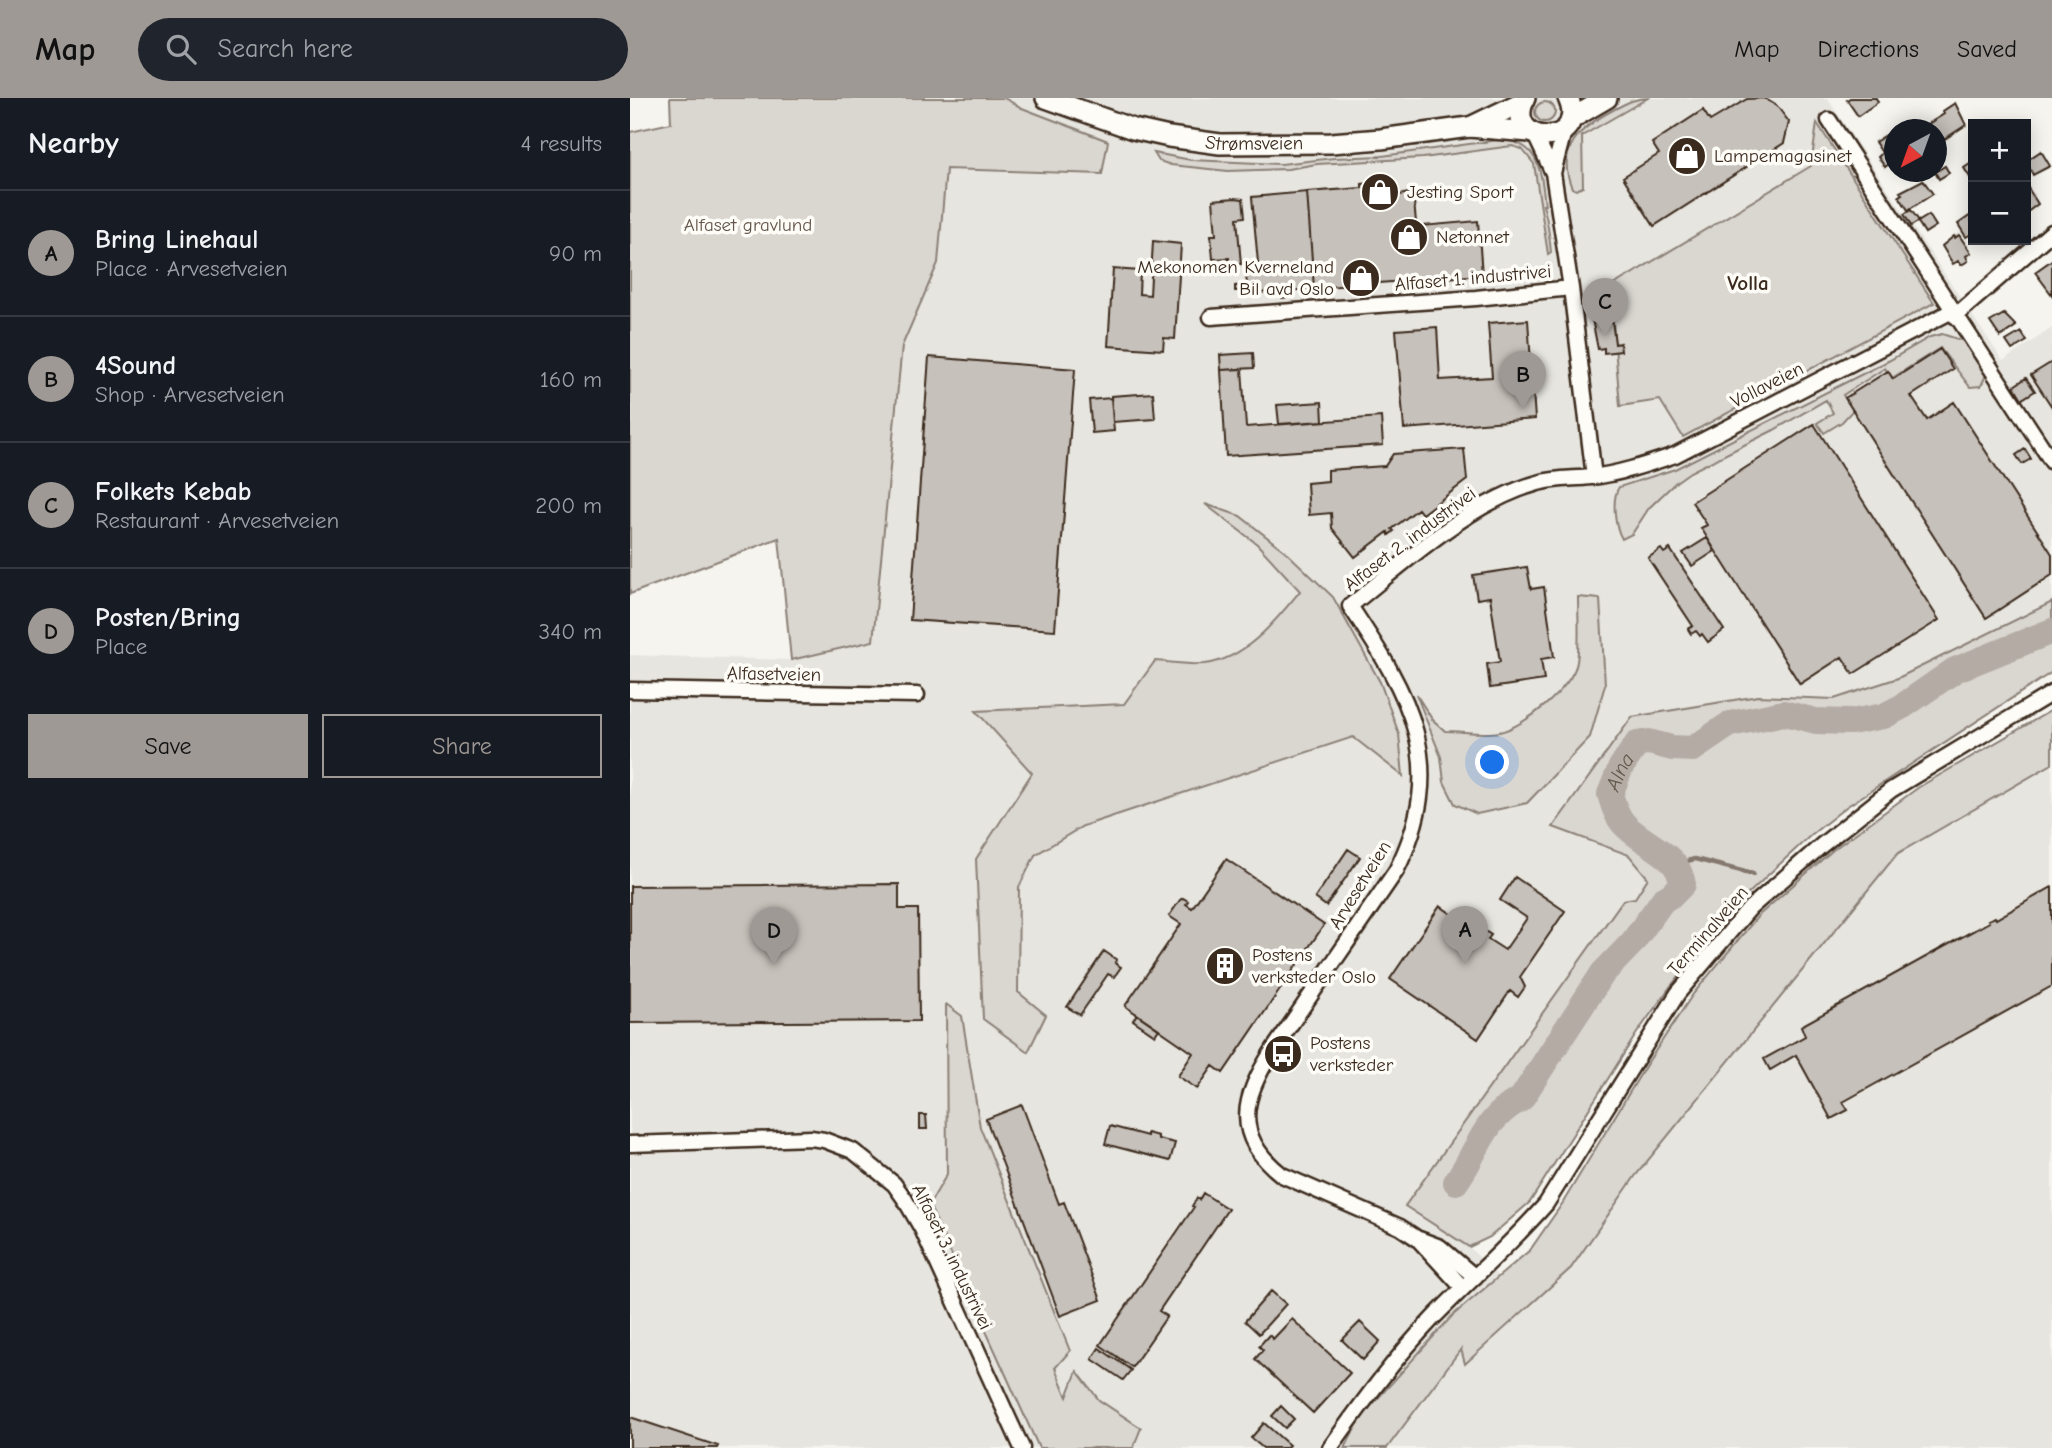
<!DOCTYPE html>
<html lang="en">
<head>
<meta charset="utf-8">
<style>
  body { margin:0; font-family:"Comic Neue",sans-serif; background:#20242c; color:#f1f3f6 }
  .controls { position:absolute; right:21px; top:21px; display:grid; overflow:hidden; border-radius:0px; box-shadow:0 4px 18px #0003 }
  .controls button { width:63px; height:63px; display:grid; place-items:center; padding:0; border:0; border-bottom:2px solid #363941; background:#171b24; color:#f1f3f6; font:35px sans-serif }
  .compass { position:absolute; left:1254px; top:21px; width:63px; height:63px; border-radius:50%; background:#171b24; box-shadow:0 4px 18px #0003; rotate:221deg }
  .you { position:absolute; left:863px; top:665px; width:24px; height:24px; margin:-18px; border:5px solid #fff; border-radius:50%; background:#1a73e8; box-shadow:0 0 0 10px #1a73e833 }
  .badge { display:grid; place-items:center; width:46px; height:46px; border-radius:50%; background:#9f9995; color:#111; font-size:23px; font-weight:700 }
  .pin { position:absolute; translate:-50% -58px; filter:drop-shadow(0 2px 4px #0008) }
  .pin::after { content:''; position:absolute; top:37px; width:24px; height:21px; background:inherit; clip-path:polygon(0 0,100% 0,50% 100%) }
  .list { margin:0; padding:0; list-style:none }
  h2 { display:flex; justify-content:space-between; align-items:center; height:91px; margin:0; padding:0 28px; font-size:30px }
  h2 small { font-size:23px; font-weight:400; color:#9ea1a6 }
  .list li { display:grid; grid-template-columns:46px 1fr auto; gap:21px; align-items:center; box-sizing:border-box; height:126px; padding:0 28px; border-top:2px solid #363941 }
  .list b { display:block; font-size:26px; white-space:nowrap }
  .list p { margin:0; font-size:23px; white-space:nowrap; color:#9ea1a6 }
  .list em { font-size:23px; font-style:normal; color:#9ea1a6 }
  .actions { display:flex; gap:14px; padding:21px 28px }
  .actions a { flex:1; padding:16px 0; border:2px solid #9f9995; border-radius:0px; text-align:center; font-size:24px; color:#9f9995 }
  .actions .main { background:#9f9995; color:#111 }
  .icon { flex:none; width:38px; height:38px; fill:none; stroke:currentColor; stroke-width:2; stroke-linecap:round; stroke-linejoin:round }
  .map { position:relative; flex:none; width:1422px; height:1350px; overflow:hidden }
  header { display:flex; align-items:center; gap:42px; box-sizing:border-box; height:98px; padding:0 35px; background:#9f9995; color:#111 }
  header strong { font-size:33px }
  nav { display:flex; gap:38px; margin-inline-start:auto; font-size:24px }
  .search { width:490px; height:63px; background:#20242c; display:flex; align-items:center; gap:18px; box-sizing:border-box; padding:0 24px; border-radius:38px; color:#9ea1a6; font-size:26px }
  main { display:flex }
  aside { flex:1; background:#171b24 }
  .map>svg:first-child { display:block }
  .built { fill:#e7e5df }
  .green { fill:#dad6d0; stroke:#8a8077; stroke-width:2 }
  .lines { fill:none; stroke-linecap:round; stroke-linejoin:round }
  .stream { stroke:#84786e; stroke-width:4.5 }
  .river { stroke:#b4aca4; stroke-width:26 }
  .building { fill:#c7c1bb; stroke:#3b2a1e; stroke-width:2 }
  .minor-casing { stroke:#3b2a1e; stroke-width:19 }
  .secondary-casing { stroke:#3b2a1e; stroke-width:24 }
  .minor { stroke:#fdfcf7; stroke-width:14 }
  .secondary { stroke:#fdfcf7; stroke-width:19 }
  .labels { text-anchor:middle; dominant-baseline:central; stroke-width:7; stroke-linejoin:round; paint-order:stroke }
  .street-label { font-size:19px; fill:#3b2a1e; stroke:#fdfcf7 }
  .poi-label { font-size:19px; fill:#3b2a1e; stroke:#fdfcf7; text-anchor:start }
  .park-label { font-size:19px; fill:#63554a; stroke:#fdfcf7 }
  .neighbourhood-label { font-size:21px; font-weight:bold; fill:#3b2a1e; stroke:#fdfcf7 }
  .water-label { font-size:21px; font-style:italic; fill:#65584d; stroke:#fdfcf7 }
</style>
</head>
<body>
<header>
<strong>Map</strong>
<div class="search"><svg class="icon" aria-label="search" viewBox="0 0 24 24"><circle cx="10" cy="10" r="6"/><path d="M15 15l6 6"/></svg>Search here</div>
<nav><a>Map</a><a>Directions</a><a>Saved</a></nav>
</header>
<main>
<aside>
<h2>Nearby<small>4 results</small></h2>
<ul class="list">
<li><span class="badge">A</span><div><b>Bring Linehaul</b><p>Place · Arvesetveien</p></div><em>90 m</em></li>
<li><span class="badge">B</span><div><b>4Sound</b><p>Shop · Arvesetveien</p></div><em>160 m</em></li>
<li><span class="badge">C</span><div><b>Folkets Kebab</b><p>Restaurant · Arvesetveien</p></div><em>200 m</em></li>
<li><span class="badge">D</span><div><b>Posten/Bring</b><p>Place</p></div><em>340 m</em></li>
</ul>
<div class="actions"><a class="main">Save</a><a>Share</a></div>
</aside>
<div class="map">
<svg width="1422" height="1350" viewBox="0 0 1422 1350">
  <rect width="100%" height="100%" fill="#f5f4ee"/>
  <filter id="ink" filterUnits="userSpaceOnUse"><feTurbulence type="fractalNoise" baseFrequency=".0143" numOctaves="2"/><feDisplacementMap in="SourceGraphic" scale="14" xChannelSelector="R" yChannelSelector="G"/><feConvolveMatrix kernelMatrix="1 2 1 2 8 2 1 2 1" color-interpolation-filters="sRGB"/></filter>
  <g filter="url(#ink)">
    <path class="built" d="M374 0H1197L1373 263 1422 230V504L1268 580 1204 601 1128 598 923 728 999 757 1018 780 775 1108 839 1149 868 1178 822 1218 731 1319 715 1350H0V557L161 562 243 543 272 248 308 165 316 70 472 75 392 10Z
      M1422 666V1350H757L832 1250 835 1265 941 1170 1005 1077 1267 756Z"/>
    <path class="green" d="M40 0H374L392 10 478 43 472 76 316 71 308 165 272 248 243 543 161 562 149 440 0 496V34L41 25Z
      M1018 0 952 38 953 89 946 92 942 90C925 50 951 29 983 12 995 6 1004 0 1018 0Z
      M905 14a10 10 0 1 1 20 0a10 10 0 1 1-20 0Z
      M1187 25 1304 205 1053 339 1030 302 990 308 980 189 1181 68Z
      M868 42C910 42 911 74 915 107H913C918 121 919 137 921 154L918 156 904 66 892 51 882 48 793 60 687 66 658 71 598 73 541 67 529 63 524 55 561 62 651 66 704 60 752 58Z
      M1312 236 1334 243 1356 277 1351 288 1340 289 1310 250 1262 280 1255 270 1213 297 1223 312 1212 324 1194 335 1187 325 1203 315 1196 302 1144 332 1060 374 1046 384 1019 410 1002 436 992 441C985 429 981 401 989 389L1045 371 1260 262 1300 239Z
      M575 406 610 418 656 454 703 499 750 584 769 636 773 678 723 639 453 728 405 757 389 789 388 894 416 917 398 954 353 921 346 761 402 675 346 613 494 606 525 563C541 564 559 567 575 566 616 561 646 522 670 493L627 446Z
      M948 499 970 501 975 587 960 639 897 705 847 716 825 706 814 684 811 659 786 596 802 621 815 633C832 633 852 637 869 634 893 630 943 589 947 564 950 543 948 520 948 499Z
      M1422 504V574L1216 709 1181 737 1139 776 1110 804 1040 889 1007 935 900 1104 860 1139 839 1149 775 1108 993 802 1005 800 1018 780 999 757 923 729 1002 619 1128 598 1204 601 1268 580Z
      M1422 612V666L1267 756 1006 1077 941 1170 835 1266 831 1251 757 1350H715L731 1319 822 1218 900 1152 932 1106 1016 967 1063 896 1128 818 1204 751 1289 689Z
      M316 906 332 918 350 1029 440 1253 425 1270 437 1299 447 1273 469 1302 511 1330 503 1350H409L299 1107 317 1076Z"/>
    <g class="lines">
      <path class="stream" d="M1045 766 1065 761 1123 776"/>
      <path class="river" id="s1" d="M826 1084C849 1052 853 1020 891 1001L973 875 1002 845 1033 802 1043 796 1053 786C1048 754 1012 747 993 725 986 717 983 706 980 696L991 669 1007 646 1019 644 1042 650 1063 651 1100 626 1154 615 1186 623 1221 624 1254 618 1273 608 1325 572 1422 533"/>
    </g>
    <path class="building" d="M1134 0 1147 8 1159 24 1154 45 1024 128 993 79 1029 56 1022 45 1073 12 1080 23 1117 1Z
      M1220 0H1246L1248 4 1228 18 1217 2Z
      M1325 5 1336 27 1310 44 1307 39V32H1302L1298 26 1314 16 1313 13Z
      M1259 35 1265 44 1251 53 1245 44Z
      M1265 44V68L1262 70 1259 66 1255 69 1248 59 1252 55 1251 53Z
      M1411 53 1420 68 1403 77 1400 71 1397 72 1396 70V63Z
      M1343 64V84L1334 70Z
      M1315 68 1319 75 1309 81 1305 74Z
      M1293 82 1303 96 1278 112 1269 98 1272 96 1270 94Z
      M764 83 765 98 783 94 786 124 781 125V129L848 123 852 177 684 190 677 94 732 90V86Z
      M1398 90 1408 106 1396 115V92Z
      M677 94 684 190 661 193 662 199 652 200 651 193 618 196 617 192 605 193V188L617 187 616 177 629 176 622 99Z
      M605 100 613 101 615 119 607 120 611 166 599 167V160L583 161 581 137H586L583 102Z
      M1281 112 1289 123 1281 128 1274 116Z
      M1299 117 1306 128 1295 135 1288 124Z
      M1341 117 1343 135 1336 139 1328 126Z
      M1329 137 1341 155 1336 158 1338 163 1331 167 1328 163 1323 166 1312 148 1324 138 1325 140Z
      M523 143 551 146 545 241 534 240 533 252 478 248 483 171 510 173 509 196 520 197Z
      M1422 162V197L1405 174Z
      M975 212 977 222H982L985 246 990 245 991 253 974 255V250L968 251 961 216Z
      M1374 216 1386 228 1370 239 1360 224Z
      M898 222 905 321 774 331 766 232 807 229 810 282 862 279 858 225Z
      M1391 234 1397 243 1382 252 1376 243Z
      M1310 251 1323 271 1281 298 1297 322 1324 304 1422 456V477L1356 520 1215 300 1258 273 1263 281Z
      M623 255 624 270 591 272 590 257Z
      M299 259 445 271 425 532 280 522Z
      M1422 264V309L1401 277Z
      M612 271 616 329 751 319 753 347 596 358 591 272Z
      M1396 280 1405 293 1392 301 1384 288Z
      M523 295 525 321 483 324 481 298Z
      M481 300 484 333 462 335 459 302Z
      M692 304 693 323 649 326 647 307Z
      M1184 326 1309 522 1223 576 1212 559 1170 586 1071 430 1077 427 1062 404Z
      M834 351 837 382 792 416 788 411 762 431 764 433 759 437 758 434 725 459 702 430 701 415 679 417 677 385 698 383V372L755 368 763 356Z
      M1395 351 1401 361 1392 366 1386 357Z
      M1077 440 1085 453 1062 468 1053 455Z
      M1031 451 1034 455 1040 451 1094 532 1078 544 1072 536 1070 538 1066 533 1061 536 1058 531 1063 528 1018 460Z
      M897 469 901 491 914 489 924 559 911 561 914 582 860 590 857 566 870 564 860 499 847 501 843 477Z
      M718 751 730 759 696 808 685 800Z
      M596 761 694 827 593 975 583 968 567 991 548 978 563 955 495 908 551 826 539 818 550 802 553 800 558 803 556 806 562 810Z
      M885 779 935 813 890 879 895 889 888 899 880 893 848 941 760 881 810 808 852 837 855 833 861 837 858 841 875 852 897 820 870 802Z
      M269 786V811H288L289 923 0 925V788Z
      M1422 789V888L1213 1004 1218 1012 1201 1021 1166 957 1140 972 1134 961 1175 938 1171 928 1359 824 1358 822 1365 819 1366 821Z
      M474 853 487 862 485 865 491 869 484 879 478 876 450 917 437 909Z
      M507 916 529 931 525 937 503 922Z
      M392 1007 429 1106 434 1104 471 1202 430 1218 356 1021Z
      M290 1017H296L297 1031H290Z
      M480 1028 517 1038V1035L528 1038V1041L545 1045 540 1063 475 1046Z
      M573 1095 598 1111 529 1213 537 1218 502 1269 470 1247 564 1109 562 1108 567 1100 569 1102Z
      M641 1193 656 1206 629 1236 615 1223Z
      M662 1221 720 1275 683 1315 625 1261 633 1252 629 1248 639 1237 643 1241Z
      M730 1224 750 1243 733 1262 712 1242Z
      M469 1250 501 1272 493 1282 462 1261Z
      M651 1308 664 1321 655 1330 642 1318Z
      M0 1319 88 1348 87 1350H0Z
      M634 1325 659 1347 656 1350H633L621 1340Z"/>
    <g class="lines">
      <defs>
        <path id="minor" d="M1199 22 1422 364
          M905 37 923 75 941 190 964 379
          M923 75 934 33
          M1325 218 1422 134
          M581 219 846 200 941 190
          M0 592 287 597
          M0 1046 181 1040 194 1042 223 1053 264 1086 274 1100 292 1131 392 1350
          M789 1141 810 1149 845 1179
          M833 1190 788 1141 770 1129 652 1077C601 1037 613 999 643 952L766 773C820 666 780 598 720 508 774 465 841 403 908 385 925 380 944 381 961 379 989 376 1018 366 1045 357L1322 213
          M700 1350C732 1305 765 1260 803 1220 840 1182 880 1147 916 1106L1048 895 1120 810 1192 747 1261 692 1422 595"/>
        <g id="secondary">
          <path id="s2" d="M416 0 503 31 539 39 590 46 701 45 751 41 839 29 900 34"/>
          <path d="M895 0C871 50 961 51 938 0"/>
          <path d="M941 21 977 0"/>
          <path d="M840 29 892 4"/>
        </g>
      </defs>
      <use href="#minor" class="minor-casing"/>
      <use href="#secondary" class="secondary-casing"/>
      <use href="#minor" class="minor"/>
      <use href="#secondary" class="secondary"/>
    </g>
  </g>
  <defs>
    <symbol id="shop-disc" viewBox="-11 -11 22 22"><circle r="9.5" fill="#3b2a1e" stroke="#fdfcf7"/><path d="M-5-2.5h2.3a2.7 3.5 0 0 1 5.4 0H5L5.5 6h-11ZM-1.5-2.5h3a1.5 2.3 0 0 0-3 0Z" fill="#fff"/></symbol>
    <symbol id="building-disc" viewBox="-11 -11 22 22"><circle r="9.5" fill="#3b2a1e" stroke="#fdfcf7"/><path d="M-4-6H4V6H1V3H-1V6H-4ZM-2.5-4.3h1.7v1.8h-1.7ZM.8-4.3h1.7v1.8H.8ZM-2.5-1h1.7V.8h-1.7ZM.8-1h1.7V.8H.8Z" fill="#fff"/></symbol>
    <symbol id="bus-disc" viewBox="-11 -11 22 22"><circle r="9.5" fill="#3b2a1e" stroke="#fdfcf7"/><path d="M-5-6H5V4H4V6H2V4H-2V6H-4V4H-5ZM-3.5-4V0h7V-4ZM-3.5 1.2v1.5H-2V1.2ZM2 1.2v1.5H3.5V1.2Z" fill="#fff"/></symbol>
  </defs>
  <g fill-rule="evenodd">
    <use href="#shop-disc" x="1035" y="36" width="44" height="44"/>
    <use href="#shop-disc" x="728" y="72" width="44" height="44"/>
    <use href="#shop-disc" x="757" y="117" width="44" height="44"/>
    <use href="#shop-disc" x="709" y="158" width="44" height="44"/>
    <use href="#building-disc" x="573" y="846" width="44" height="44"/>
    <use href="#bus-disc" x="631" y="934" width="44" height="44"/>
  </g>
  <g class="labels">
    <g class="street-label">
      <text stroke="none"><textPath href="#s2" startOffset="215">Strømsveien</textPath></text>
      <text transform="translate(843 180) rotate(-5)">Alfaset 1. industrivei</text>
      <text transform="translate(1137 287) rotate(-27)">Vollaveien</text>
      <text transform="translate(780 441) rotate(-37)">Alfaset 2. industrivei</text>
      <text transform="translate(144 576) rotate(1)">Alfasetveien</text>
      <text transform="translate(730 787) rotate(-58)">Arvesetveien</text>
      <text transform="translate(1078 833) rotate(-49)">Terminalveien</text>
      <text transform="translate(322 1159) rotate(64)">Alfaset 3. industrivei</text>
    </g>
    <g class="poi-label">
      <text x="1084" y="58">Lampemagasinet</text>
      <text x="777" y="94">Jesting Sport</text>
      <text x="806" y="139">Netonnet</text>
      <text x="704" y="169" text-anchor="end">Mekonomen Kverneland<tspan x="704" dy="22">Bil avd Oslo</tspan></text>
      <text x="622" y="857">Postens<tspan x="622" dy="22">verksteder Oslo</tspan></text>
      <text x="680" y="945">Postens<tspan x="680" dy="22">verksteder</tspan></text>
    </g>
    <g class="park-label">
      <text x="118" y="127">Alfaset gravlund</text>
    </g>
    <g class="neighbourhood-label">
      <text x="1118" y="185">Volla</text>
    </g>
    <g class="water-label">
      <text stroke="none"><textPath href="#s1" startOffset="522">Alna</textPath></text>
    </g>
  </g>
</svg>
<div class="controls">
<button>+</button>
<button>−</button>
</div>
<svg class="compass" viewBox="-18 -18 36 36"><path d="M0-13l5 13h-10z" fill="#e53935"/><path d="M0 13l5-13h-10z" fill="#9ea1a6"/></svg>
<div class="you"></div>
<div class="pin badge" style="left:835px;top:866px">A</div>
<div class="pin badge" style="left:893px;top:311px">B</div>
<div class="pin badge" style="left:975px;top:238px">C</div>
<div class="pin badge" style="left:144px;top:867px">D</div>
</div>
</main>
</body>
</html>
